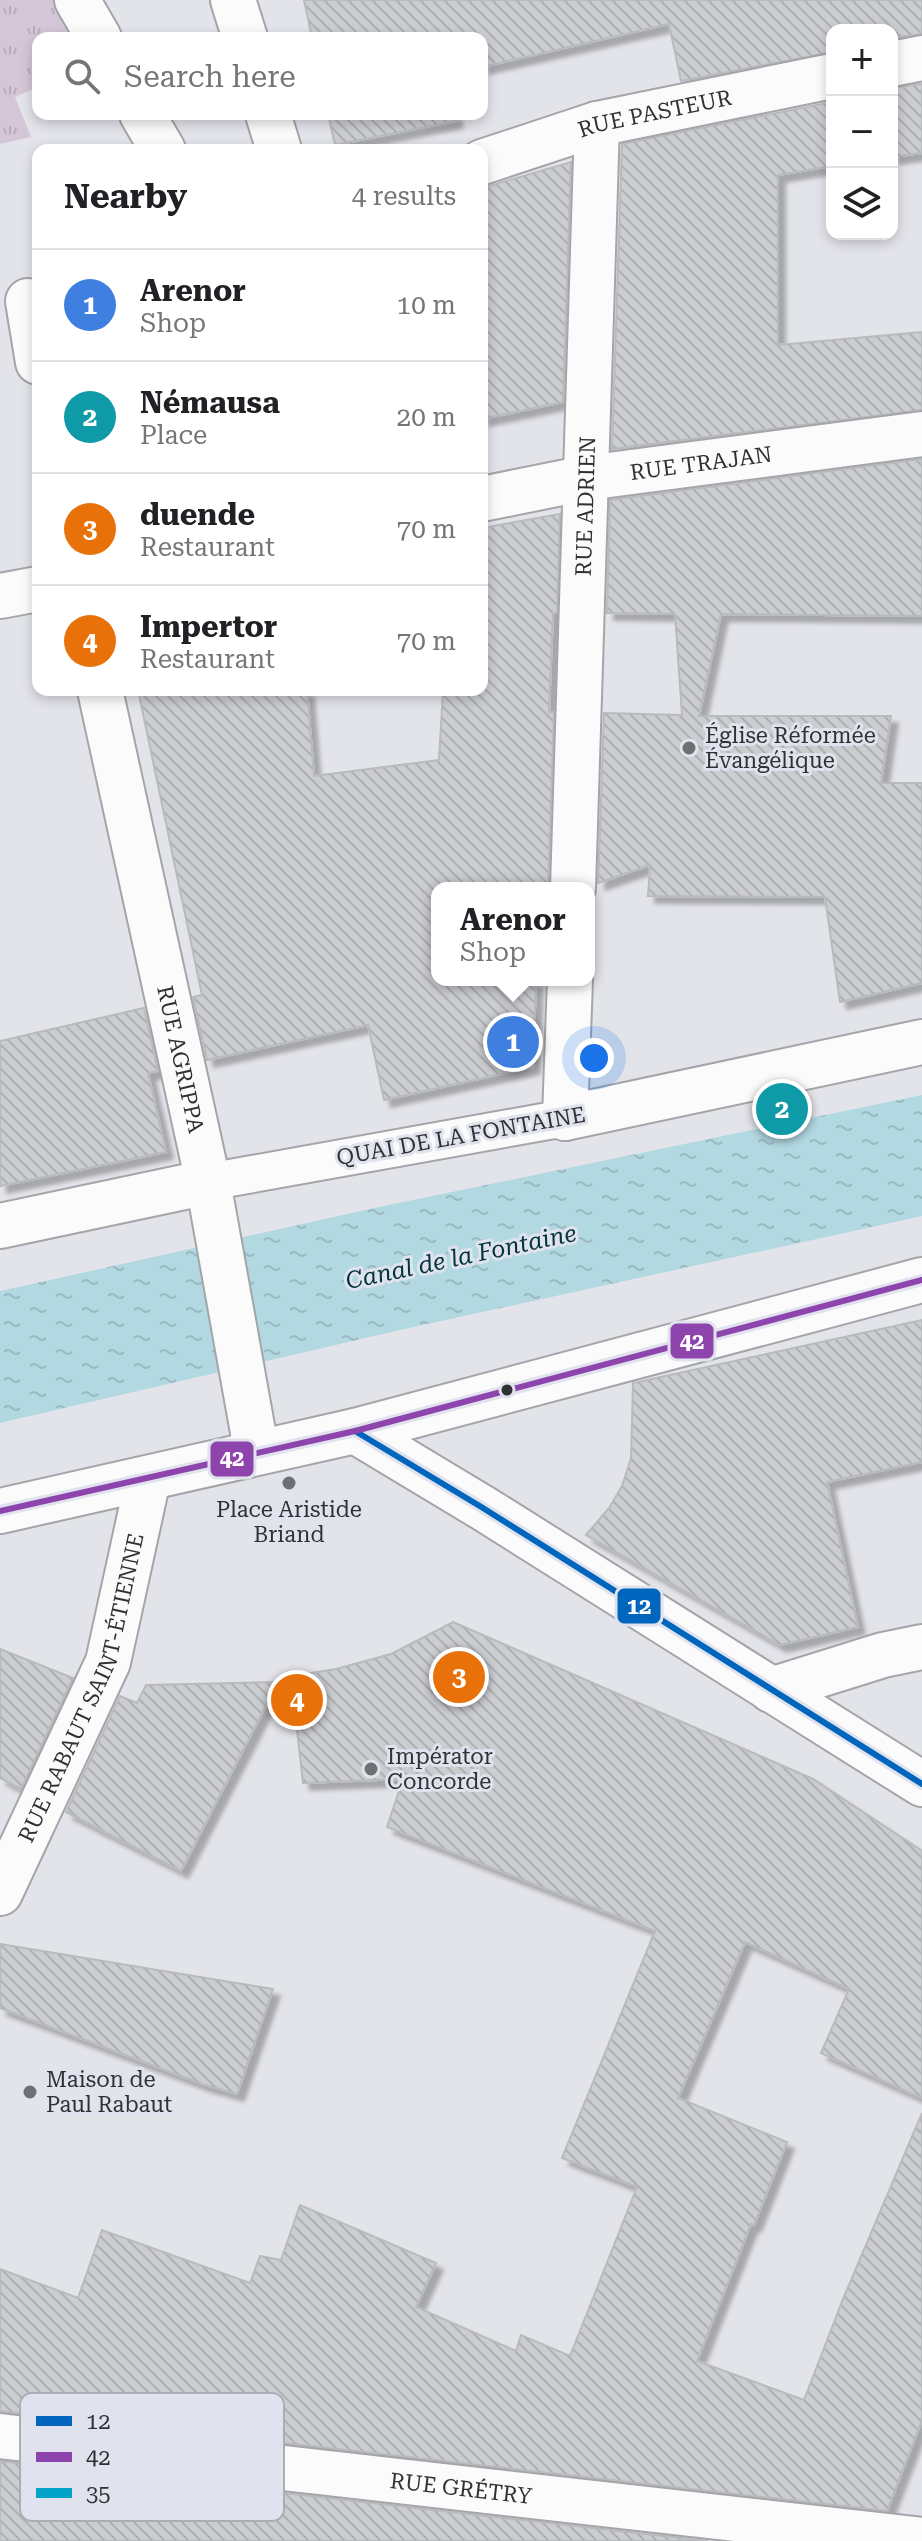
<!DOCTYPE html>
<html lang="en">
<head>
<meta charset="utf-8">
<style>
  body { margin:0; font-family:"Roboto Serif",serif; background:#f2f2f2; color:#202124 }
  .controls { position:absolute; right:24px; top:24px; display:grid; overflow:hidden; border-radius:16px; box-shadow:0 4px 12px #0003 }
  .controls button { width:72px; height:72px; display:grid; place-items:center; padding:0; border:0; border-bottom:2px solid #e0e0e0; background:#fff; color:#202124; font:40px sans-serif }
  .you { position:absolute; left:594px; top:1058px; width:28px; height:28px; margin:-20px; border:6px solid #fff; border-radius:50%; background:#1a73e8; box-shadow:0 0 0 12px #1a73e833 }
  .badge { display:grid; place-items:center; width:52px; height:52px; border-radius:50%; background:#111827; color:#fff; font-size:26px; font-weight:700 }
  .pin { position:absolute; translate:-50% -50%; border:4px solid #fff; box-shadow:0 2px 8px #0006 }
  .popup { position:absolute; left:431px; top:882px; width:164px; height:104px; box-sizing:border-box; display:grid; place-content:center; border-radius:16px; background:#fff; filter:drop-shadow(0 2px 6px #0005); font-size:26px; white-space:nowrap; color:#757577 }
  .popup b { font-size:30px; color:#202124 }
  .popup::after { content:''; position:absolute; left:50%; top:100%; margin-left:-16px; border:16px solid transparent; border-top-color:#fff }
  .list { margin:0; padding:0; list-style:none }
  h2 { display:flex; justify-content:space-between; align-items:center; height:104px; margin:0; padding:0 32px; font-size:34px }
  h2 small { font-size:26px; font-weight:400; color:#757577 }
  .list li { display:grid; grid-template-columns:52px 1fr auto; gap:24px; align-items:center; box-sizing:border-box; height:112px; padding:0 32px; border-top:2px solid #e0e0e0 }
  .list b { display:block; font-size:30px; white-space:nowrap }
  .list p { margin:0; font-size:26px; white-space:nowrap; color:#757577 }
  .list em { font-size:26px; font-style:normal; color:#757577 }
  .icon { flex:none; width:44px; height:44px; fill:none; stroke:currentColor; stroke-width:2; stroke-linecap:round; stroke-linejoin:round }
  .map { position:relative; flex:none; width:922px; height:2541px; overflow:hidden }
  .search { position:absolute; background:#fff; box-shadow:0 4px 12px #0003; left:32px; top:32px; width:456px; height:88px; display:flex; align-items:center; gap:20px; box-sizing:border-box; padding:0 28px; border-radius:16px; color:#757577; font-size:30px }
  .panel { position:absolute; background:#fff; box-shadow:0 4px 12px #0003; left:32px; top:144px; width:456px; height:552px; border-radius:16px }
  .map>svg:first-child { display:block }
  .grass { fill:url(#grass-tufts) }
  .water { fill:url(#water-ripples) }
  .building { fill:url(#building-back-hatch); stroke:#b8babe; stroke-width:2; filter:url(#shadow) }
  .lines { fill:none; stroke-linecap:round; stroke-linejoin:round }
  .service-casing { stroke:#a4a5a9; stroke-width:40 }
  .pedestrian-casing { stroke:#a4a5a9; stroke-width:48 }
  .minor-casing { stroke:#a4a5a9; stroke-width:48 }
  .tertiary-casing { stroke:#a4a5a9; stroke-width:48 }
  .service { stroke:#fbfbfc; stroke-width:36 }
  .pedestrian { stroke:#fbfbfc; stroke-width:44 }
  .minor { stroke:#fbfbfc; stroke-width:44 }
  .tertiary { stroke:#fbfbfc; stroke-width:44 }
  .bus-1-casing { stroke:#e0e3ed; stroke-width:12 }
  .bus-2-casing { stroke:#e0e3ed; stroke-width:12 }
  .bus-1 { stroke:#0065bd; stroke-width:6 }
  .bus-2 { stroke:#8e44ad; stroke-width:6 }
  .poi-dot { fill:#6e7074; stroke:#e0e3ed; stroke-width:3 }
  .bus-dot { fill:#2f3134; stroke:#e0e3ed; stroke-width:3 }
  .labels { text-anchor:middle; dominant-baseline:central; stroke-width:6; stroke-linejoin:round; paint-order:stroke }
  .street-label { font-size:22px; fill:#2f3134; stroke:#e0e3ed }
  .poi-label { font-size:22px; fill:#2f3134; stroke:#e0e3ed; text-anchor:start }
  .water-label { font-size:24px; font-style:italic; fill:#00343e; stroke:#e0e3ed }
  .key { fill:#e0e3ed; stroke:#abaeb6; stroke-width:2 }
  .key-label { font-size:22px; fill:#2f3134 }
  .line-badge { stroke:#e0e3ed; stroke-width:3 }
  .badge-label { font-size:22px; text-anchor:middle; font-weight:bold; fill:#fff }
</style>
</head>
<body>
<div class="map">
<svg width="922" height="2541" viewBox="0 0 922 2541">
  <defs>
    <pattern id="grass-tufts" width="24" height="20" patternUnits="userSpaceOnUse" patternTransform="scale(2)"><rect width="24" height="20" fill="#d4c6d7"/><path d="M3 7l-1-3M5 7V3M7 7l1-3M15 17l-1-3M17 17v-4M19 17l1-3" fill="none" stroke="#b6abb9"/></pattern>
    <pattern id="water-ripples" width="26" height="14" patternUnits="userSpaceOnUse" patternTransform="scale(2)"><rect width="26" height="14" fill="#b2d8e2"/><path d="M2 4q2-2 4 0t4 0M15 11q2-2 4 0t4 0" fill="none" stroke="#99bac2"/></pattern>
    <pattern id="building-back-hatch" width="6" height="6" patternUnits="userSpaceOnUse" patternTransform="scale(2)"><rect width="6" height="6" fill="#cbcdd1"/><path d="M-1 5l2 2M0 0l6 6M5-1l2 2" fill="none" stroke="#afb0b4"/></pattern>
    <filter id="shadow"><feDropShadow dx="7" dy="7" stdDeviation="2" flood-color="#0004"/></filter>
  </defs>
  <rect width="100%" height="100%" fill="#e3e4ea"/>
  <path class="grass" d="M0 0H54L80 38H38V87L15 97 31 137 0 144Z"/>
  <path class="water" d="M922 1095V1216L400 1330 0 1423V1291L379 1207Z"/>
  <path class="building" d="M304 0H922V34L892 38V30H832V52L681 81 669 24 482 67V38H312Z
    M922 84V153L892 157V88Z
    M832 102V166L778 175V345L922 332V410L612 449 622 144Z
    M328 114H455L456 121 335 145Z
    M571 162 563 402 482 419V188Z
    M922 459V616L721 614 699 716H891L881 783H922V983L840 1002 825 897 648 896 650 865 598 883 604 713 682 715 675 614 607 613 610 500Z
    M560 514 557 613H553L549 712H554L548 888H437V980H536L533 1067 384 1100 368 1025 207 1060 193 997 202 995 138 690H307L314 776 439 760 443 690H482V528Z
    M144 1008 158 1071 148 1073 166 1152 0 1186V1041Z
    M922 1320V1462L827 1482 858 1627 780 1645 586 1535 609 1508 622 1486 631 1458 633 1383Z
    M453 1622 813 1779 922 1851V2098L821 2053 849 1989 745 1942 678 2098 787 2142 754 2225 751 2224 697 2361 804 2400 843 2299 922 2113V2420L887 2511 0 2411V2269L78 2298 102 2230 250 2283 260 2256 281 2260 300 2205 436 2263 416 2307 516 2351 521 2335 570 2356 637 2187 562 2158 655 1931 387 1827 403 1779 303 1783 291 1676 336 1669 391 1654Z
    M0 1649 73 1678 21 1789 0 1778Z
    M278 1682 181 1871 66 1812 120 1696 137 1703 146 1685Z
    M0 1944 273 1989 237 2094 205 2085 0 2008Z
    M0 2461 708 2541H0Z"/>
  <g class="lines">
    <defs>
      <path id="service" d="M208 1182 565 1118"/>
      <path id="pedestrian" d="M565 1118 922 1042"/>
      <g id="minor">
        <path d="M77 0 99 38"/>
        <path d="M233 0 245 38"/>
        <path d="M892 64 922 58"/>
        <path d="M142 114 163 150"/>
        <path d="M268 114 279 150"/>
        <path id="s1" d="M482 162 597 124 832 76"/>
        <path d="M28 301 38 362"/>
        <path id="s2" d="M482 499 586 478 922 434"/>
        <path d="M0 596 38 589"/>
        <path id="s3" d="M100 690 208 1182 253 1432V1453"/>
        <path id="s4" d="M573 888 597 124"/>
        <path d="M565 1118 570 980"/>
        <path d="M0 1226 208 1182"/>
        <path d="M771 1690 883 1655 922 1647"/>
        <path id="s5" d="M0 2436 922 2540"/>
      </g>
      <g id="tertiary">
        <path d="M355 1431 483 1508 922 1784"/>
        <path d="M0 1511 355 1431 922 1280"/>
        <path id="s6" d="M0 1893 108 1662 148 1479"/>
      </g>
    </defs>
    <use href="#service" class="service-casing"/>
    <use href="#pedestrian" class="pedestrian-casing"/>
    <use href="#minor" class="minor-casing"/>
    <use href="#tertiary" class="tertiary-casing"/>
    <use href="#service" class="service"/>
    <use href="#pedestrian" class="pedestrian"/>
    <use href="#minor" class="minor"/>
    <use href="#tertiary" class="tertiary"/>
    <defs>
      <path id="bus-1" d="M355 1431 483 1508 922 1784"/>
      <path id="bus-2" d="M0 1511 355 1431 922 1280"/>
    </defs>
    <use href="#bus-1" class="bus-1-casing"/>
    <use href="#bus-2" class="bus-2-casing"/>
    <use href="#bus-1" class="bus-1"/>
    <use href="#bus-2" class="bus-2"/>
  </g>
  <g class="poi-dot">
    <circle cx="689" cy="748" r="8"/>
    <circle cx="289" cy="1483" r="8"/>
    <circle cx="371" cy="1769" r="8"/>
    <circle cx="30" cy="2092" r="8"/>
  </g>
  <circle class="bus-dot" cx="507" cy="1390" r="7"/>
  <g class="labels">
    <g class="street-label">
      <text stroke="none"><textPath href="#s1" startOffset="180">RUE PASTEUR</textPath></text>
      <text stroke="none"><textPath href="#s2" startOffset="222">RUE TRAJAN</textPath></text>
      <text stroke="none"><textPath href="#s4" startOffset="382">RUE ADRIEN</textPath></text>
      <text stroke="none"><textPath href="#s3" startOffset="378">RUE AGRIPPA</textPath></text>
      <text transform="translate(461 1136) rotate(-10)">QUAI DE LA FONTAINE</text>
      <text stroke="none"><textPath href="#s6" startOffset="222">RUE RABAUT SAINT-ÉTIENNE</textPath></text>
      <text stroke="none"><textPath href="#s5" startOffset="464">RUE GRÉTRY</textPath></text>
    </g>
    <g class="poi-label">
      <text x="705" y="735">Église Réformée<tspan x="705" dy="25">Évangélique</tspan></text>
      <text x="289" y="1509" text-anchor="middle">Place Aristide<tspan x="289" dy="25">Briand</tspan></text>
      <text x="387" y="1756">Impérator<tspan x="387" dy="25">Concorde</tspan></text>
      <text x="46" y="2079">Maison de<tspan x="46" dy="25">Paul Rabaut</tspan></text>
    </g>
    <g class="water-label">
      <text transform="translate(461 1257) rotate(-12)">Canal de la Fontaine</text>
    </g>
  </g>
  <rect x="20" y="2393" width="264" height="128" rx="12" class="key"/>
  <rect x="36" y="2416" width="36" height="10" fill="#0065bd"/>
  <rect x="36" y="2452" width="36" height="10" fill="#8e44ad"/>
  <rect x="36" y="2488" width="36" height="10" fill="#02a3c6"/>
  <g class="key-label">
    <text x="86" y="2429">12</text>
    <text x="86" y="2465">42</text>
    <text x="86" y="2501">35</text>
  </g>
  <g class="line-badge">
    <rect x="669" y="1322" width="46" height="38" rx="8" fill="#8e44ad"/>
    <rect x="209" y="1440" width="46" height="38" rx="8" fill="#8e44ad"/>
    <rect x="616" y="1587" width="46" height="38" rx="8" fill="#0065bd"/>
  </g>
  <g class="badge-label">
    <text x="692" y="1349">42</text>
    <text x="232" y="1466">42</text>
    <text x="639" y="1614">12</text>
  </g>
</svg>
<div class="controls">
<button>+</button>
<button>−</button>
<button><svg class="icon" aria-label="layers" viewBox="0 0 24 24"><path d="M12 4l9 5-9 5-9-5zM3 14l9 5 9-5"/></svg></button>
</div>
<div class="you"></div>
<div class="pin badge" style="left:513px;top:1042px;background:#3f7fe0">1</div>
<div class="popup"><b>Arenor</b>Shop</div>
<div class="pin badge" style="left:782px;top:1109px;background:#0f9aa8">2</div>
<div class="pin badge" style="left:459px;top:1677px;background:#e8710a">3</div>
<div class="pin badge" style="left:297px;top:1700px;background:#e8710a">4</div>
<div class="search"><svg class="icon" aria-label="search" viewBox="0 0 24 24"><circle cx="10" cy="10" r="6"/><path d="M15 15l6 6"/></svg>Search here</div>
<section class="panel">
<h2>Nearby<small>4 results</small></h2>
<ul class="list">
<li><span class="badge" style="background:#3f7fe0">1</span><div><b>Arenor</b><p>Shop</p></div><em>10 m</em></li>
<li><span class="badge" style="background:#0f9aa8">2</span><div><b>Némausa</b><p>Place</p></div><em>20 m</em></li>
<li><span class="badge" style="background:#e8710a">3</span><div><b>duende</b><p>Restaurant</p></div><em>70 m</em></li>
<li><span class="badge" style="background:#e8710a">4</span><div><b>Impertor</b><p>Restaurant</p></div><em>70 m</em></li>
</ul>
</section>
</div>
</body>
</html>
